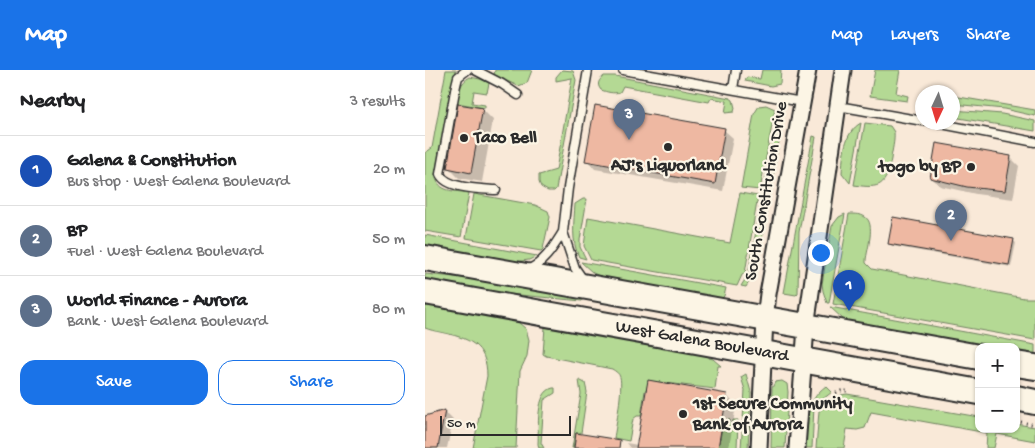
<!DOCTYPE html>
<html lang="en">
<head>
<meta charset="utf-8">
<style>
  body { margin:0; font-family:"Gochi Hand",sans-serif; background:#f6f6f6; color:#202124 }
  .controls { position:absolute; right:15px; bottom:15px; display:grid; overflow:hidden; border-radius:10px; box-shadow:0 1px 4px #0004 }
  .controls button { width:45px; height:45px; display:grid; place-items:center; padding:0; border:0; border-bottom:1px solid #e0e0e0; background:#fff; color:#202124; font:25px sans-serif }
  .compass { position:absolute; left:490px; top:15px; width:45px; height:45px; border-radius:50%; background:#fff; box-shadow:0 1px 4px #0004; rotate:184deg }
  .scale { position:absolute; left:15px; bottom:12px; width:131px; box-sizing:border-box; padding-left:5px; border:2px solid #2b2b2b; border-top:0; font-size:14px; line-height:18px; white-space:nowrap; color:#2b2b2b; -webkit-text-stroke:4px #fcf5e5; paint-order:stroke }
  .you { position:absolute; left:395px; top:182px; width:18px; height:18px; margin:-12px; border:4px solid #fff; border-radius:50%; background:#1a73e8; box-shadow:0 0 0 8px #1a73e833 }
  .badge { display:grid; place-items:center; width:32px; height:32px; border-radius:50%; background:#1a73e8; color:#fff; font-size:16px; font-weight:700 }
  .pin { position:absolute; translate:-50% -41px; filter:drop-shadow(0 1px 2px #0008) }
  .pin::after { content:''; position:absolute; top:26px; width:18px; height:15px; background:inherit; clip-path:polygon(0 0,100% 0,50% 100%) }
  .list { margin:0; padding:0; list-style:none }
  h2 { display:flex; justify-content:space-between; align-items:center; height:65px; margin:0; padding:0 20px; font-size:21px }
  h2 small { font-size:16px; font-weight:400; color:#757577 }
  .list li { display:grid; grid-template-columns:32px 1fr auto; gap:15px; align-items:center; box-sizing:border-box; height:70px; padding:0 20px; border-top:1px solid #e0e0e0 }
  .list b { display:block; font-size:19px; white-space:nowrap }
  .list p { margin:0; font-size:16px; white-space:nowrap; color:#757577 }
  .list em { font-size:16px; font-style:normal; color:#757577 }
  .actions { display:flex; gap:10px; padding:15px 20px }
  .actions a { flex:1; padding:11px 0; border:1px solid #1a73e8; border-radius:15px; text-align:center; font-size:18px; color:#1a73e8 }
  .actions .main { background:#1a73e8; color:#fff }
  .map { position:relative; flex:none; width:610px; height:378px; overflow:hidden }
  header { display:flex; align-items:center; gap:30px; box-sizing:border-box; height:70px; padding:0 25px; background:#1a73e8; color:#fff }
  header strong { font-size:24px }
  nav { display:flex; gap:28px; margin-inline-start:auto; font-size:18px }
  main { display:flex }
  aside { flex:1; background:#fff }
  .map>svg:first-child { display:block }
  .green { fill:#b4d994; stroke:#708260 }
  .shadow { fill:#0003 }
  .building { fill:#eeb8a2; stroke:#2b2b2b }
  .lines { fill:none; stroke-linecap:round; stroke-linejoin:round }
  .service-casing { stroke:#2b2b2b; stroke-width:11 }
  .minor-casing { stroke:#2b2b2b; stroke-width:19 }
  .primary-casing { stroke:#2b2b2b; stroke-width:28 }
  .path { stroke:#2b2b2b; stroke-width:3; stroke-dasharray:1 4; stroke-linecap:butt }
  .service { stroke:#fcf5e5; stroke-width:8 }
  .minor { stroke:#fcf5e5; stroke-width:15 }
  .primary { stroke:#fcf5e5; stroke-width:24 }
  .poi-dot { fill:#2b2b2b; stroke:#fcf5e5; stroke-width:2 }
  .labels { text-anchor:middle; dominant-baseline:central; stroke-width:4.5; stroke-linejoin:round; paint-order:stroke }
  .poi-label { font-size:18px; font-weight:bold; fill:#2b2b2b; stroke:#fcf5e5; text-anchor:start }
  .street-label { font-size:18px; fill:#2b2b2b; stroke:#fcf5e5 }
</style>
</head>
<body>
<header>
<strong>Map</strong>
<nav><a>Map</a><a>Layers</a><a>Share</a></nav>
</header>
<main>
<aside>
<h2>Nearby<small>3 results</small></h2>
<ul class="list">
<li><span class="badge" style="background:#1a4fb4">1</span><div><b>Galena &amp; Constitution</b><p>Bus stop · West Galena Boulevard</p></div><em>20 m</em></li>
<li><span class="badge" style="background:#5c6f8a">2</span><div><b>BP</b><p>Fuel · West Galena Boulevard</p></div><em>50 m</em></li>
<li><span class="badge" style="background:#5c6f8a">3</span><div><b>World Finance - Aurora</b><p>Bank · West Galena Boulevard</p></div><em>80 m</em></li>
</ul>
<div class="actions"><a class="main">Save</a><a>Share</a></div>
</aside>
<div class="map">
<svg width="610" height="378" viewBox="0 0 610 378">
  <rect width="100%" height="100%" fill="#f9e9d8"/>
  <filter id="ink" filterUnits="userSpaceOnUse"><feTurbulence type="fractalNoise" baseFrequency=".02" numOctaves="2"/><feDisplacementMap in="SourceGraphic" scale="10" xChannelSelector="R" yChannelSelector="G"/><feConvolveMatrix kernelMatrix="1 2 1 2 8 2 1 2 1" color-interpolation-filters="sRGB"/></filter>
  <g filter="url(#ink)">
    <path class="green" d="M21 0H31L10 105C14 123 27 120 44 123L36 167 0 161V83L7 78Z
      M70 0H107L102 13 93 16 69 5Z
      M137 0 148 1 151 10 131 119 129 121H123L116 117 114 112V105L131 100 147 8 131 11V7Z
      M337 0H356L355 14 346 16 320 11 322 7 335 9Z
      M450 0H475L471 23 483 26 482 31 445 26Z
      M179 6H190L305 28 308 30 310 38 309 42 300 43 302 31 286 28 284 32 198 16 195 22C188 24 182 22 176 20 171 14 174 10 179 6Z
      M45 7 55 9 64 13 62 23 49 21 47 33 60 35V38L32 33C34 22 34 13 45 7Z
      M528 26 610 40V46L579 39 528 34Z
      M341 35 350 39 335 120 316 118 329 44 334 36Z
      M528 40 577 44 610 51V61L528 47Z
      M354 44 357 55 331 200 321 217 316 216 323 205 350 57Z
      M436 53 425 113 417 103C418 85 419 62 436 53Z
      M440 53 465 56 469 62C470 71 467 80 466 89 461 116 456 119 429 115Z
      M388 66 391 67 374 162 373 223 371 225 359 223Z
      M315 123 333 126 320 203 317 205 312 216 166 190 159 176 163 147 305 173Z
      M49 124 110 135 123 141 125 147 118 179 116 181 41 168Z
      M158 129H162L155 170V177L161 189 154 187C146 171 149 152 150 134Z
      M420 144 404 233H402L398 221 397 214 407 156 414 147Z
      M424 144C429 144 436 144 440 147 451 153 442 180 441 190V193L447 199 599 228H610V270L408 234Z
      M0 165 112 186 104 190 90 192 0 176Z
      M156 192 301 218 299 226 297 228 285 227 177 207 168 203Z
      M0 204 88 213 159 226 157 231 53 221 0 212Z
      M6 235 93 252 101 259 104 270 102 286 95 301 91 378H48L62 306C62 274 43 268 15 262 10 261 5 260 0 258V237Z
      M405 237 610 275V286L591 282V277H561L428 253 419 250Z
      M120 257H125L284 285V288L288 289 296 296H293L290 319 225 311 220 321 216 346H212L208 349 204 371 189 368C191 356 198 318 195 307 194 303 190 301 187 299L121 286 118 284Z
      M321 304 326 322 323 378H316L320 320 316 307Z
      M154 310 160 313 162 322 156 363H151L148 378H147L156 324Z
      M357 311 362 314 363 322 360 378H346L347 318 350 312Z
      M401 316 407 322 389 336 387 378H380C382 354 380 331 401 316Z
      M128 318H130V323L119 330 116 373 119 378H114L113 374C114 359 110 322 128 318Z
      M422 324 554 347V359H591V354L610 357V371L572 364 569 378H561L562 363 446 342 440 358 432 360 422 359 419 378H391L394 341 416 325Z
      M299 349 305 350V353L308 354V350H313L312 378H293Z"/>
    <path class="shadow" d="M57 39 68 50 57 112 34 108 24 98Z
      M299 60 308 68 298 121 170 99 162 90Z
      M585 87 594 96 588 129 551 124 515 116 506 107Z
      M588 170 591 173 586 197 467 176 464 173Z
      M301 325 311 335 304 378H205L201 373 213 375Z
      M19 341 28 350 22 378H0V347Z"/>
    <path class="building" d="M33 34 58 38 46 103 22 98Z
      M170 35 300 58 290 114 160 91Z
      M511 73 586 86 580 121 542 117 505 108Z
      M468 147 589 169 584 195 463 174Z
      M223 310 302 324 293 378H211Z
      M20 340 13 378H0V346Z
      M151 363 195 370 194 378H149Z"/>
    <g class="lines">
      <defs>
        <path id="service" d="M42 0 33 7 31 15 15 104C22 119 57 119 71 120
          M50 0 77 14 93 25
          M198 0 377 32
          M308 19 311 0
          M413 36 498 51
          M506 52 610 72
          M102 200C119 194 129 176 138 162
          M159 211 150 198 138 162 143 118 163 0"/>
        <path id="minor" d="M334 378 340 249 343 224 383 0
          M372 378 381 257 418 0"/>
        <path id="primary" d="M0 188 554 287
          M0 222 554 322
          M591 294 610 297
          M591 328 610 332"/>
      </defs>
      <use href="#service" class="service-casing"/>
      <use href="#minor" class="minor-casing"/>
      <use href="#primary" class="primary-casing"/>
      <path class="path" d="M411 323 416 321H423
        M591 351 610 355"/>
      <use href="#service" class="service"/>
      <use href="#minor" class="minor"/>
      <use href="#primary" class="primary"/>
    </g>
  </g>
  <g class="poi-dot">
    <circle cx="39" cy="68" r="5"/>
    <circle cx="243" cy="77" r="5"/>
    <circle cx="546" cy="97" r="5"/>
    <circle cx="258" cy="344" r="5"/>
  </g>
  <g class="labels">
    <g class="poi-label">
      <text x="49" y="68">Taco Bell</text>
      <text x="243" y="96" text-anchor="middle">AJ's Liquorland</text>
      <text x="536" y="97" text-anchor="end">togo by BP</text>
      <text x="268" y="334">1st Secure Community<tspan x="268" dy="21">Bank of Aurora</tspan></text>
    </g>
    <g class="street-label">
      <text transform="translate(342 121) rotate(-80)">South Constitution Drive</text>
      <text transform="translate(277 272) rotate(10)">West Galena Boulevard</text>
    </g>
  </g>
</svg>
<div class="controls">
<button>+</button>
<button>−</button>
</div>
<svg class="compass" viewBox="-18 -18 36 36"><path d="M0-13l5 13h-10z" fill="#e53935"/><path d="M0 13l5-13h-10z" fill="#757577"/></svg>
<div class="scale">50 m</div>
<div class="you"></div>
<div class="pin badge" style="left:424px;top:241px;background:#1a4fb4">1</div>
<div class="pin badge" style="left:526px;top:171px;background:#5c6f8a">2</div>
<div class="pin badge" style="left:204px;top:70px;background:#5c6f8a">3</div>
</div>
</main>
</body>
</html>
